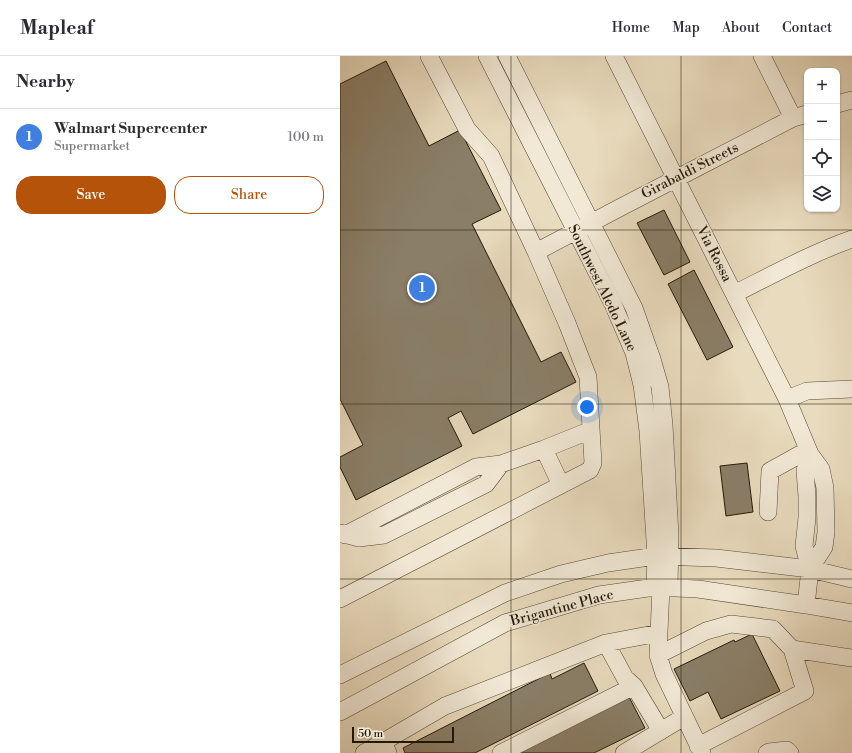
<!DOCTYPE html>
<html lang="en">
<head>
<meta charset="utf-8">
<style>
  body { margin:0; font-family:"Libre Bodoni",serif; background:#f7f7f7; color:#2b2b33 }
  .controls { position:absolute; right:12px; top:12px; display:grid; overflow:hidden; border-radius:8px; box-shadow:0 1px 3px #0004 }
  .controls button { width:36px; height:36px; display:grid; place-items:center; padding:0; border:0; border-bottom:1px solid #e1e1e2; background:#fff; color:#2b2b33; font:20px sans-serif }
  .scale { position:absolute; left:12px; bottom:10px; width:102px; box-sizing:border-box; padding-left:4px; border:2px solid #241909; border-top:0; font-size:11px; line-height:14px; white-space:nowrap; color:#241909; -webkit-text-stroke:3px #f1e8d5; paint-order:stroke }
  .you { position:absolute; left:247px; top:351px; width:14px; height:14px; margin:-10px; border:3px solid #fff; border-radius:50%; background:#1a73e8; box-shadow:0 0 0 6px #1a73e833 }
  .badge { display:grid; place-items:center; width:26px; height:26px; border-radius:50%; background:#b45309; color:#fff; font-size:13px; font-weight:700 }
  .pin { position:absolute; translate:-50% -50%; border:2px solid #fff; box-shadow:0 1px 4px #0006 }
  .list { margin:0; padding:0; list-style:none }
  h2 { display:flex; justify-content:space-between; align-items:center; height:52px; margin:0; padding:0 16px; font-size:17px }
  h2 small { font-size:13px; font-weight:400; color:#7c7c81 }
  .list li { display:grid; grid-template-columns:26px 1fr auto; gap:12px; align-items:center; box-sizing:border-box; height:56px; padding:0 16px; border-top:1px solid #e1e1e2 }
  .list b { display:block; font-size:15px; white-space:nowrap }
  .list p { margin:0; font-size:13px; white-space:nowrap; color:#7c7c81 }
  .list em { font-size:13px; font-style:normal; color:#7c7c81 }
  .actions { display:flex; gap:8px; padding:12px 16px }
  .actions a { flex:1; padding:9px 0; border:1px solid #b45309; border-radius:16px; text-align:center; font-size:14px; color:#b45309 }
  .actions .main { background:#b45309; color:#fff }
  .icon { flex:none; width:22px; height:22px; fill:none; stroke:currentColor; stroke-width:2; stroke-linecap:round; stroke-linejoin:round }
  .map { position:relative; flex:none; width:512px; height:697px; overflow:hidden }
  header { display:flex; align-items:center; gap:24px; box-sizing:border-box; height:56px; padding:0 20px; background:#fff; border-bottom:1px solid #e1e1e2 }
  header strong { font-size:19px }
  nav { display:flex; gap:22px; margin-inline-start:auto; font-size:14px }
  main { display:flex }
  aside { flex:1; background:#fff }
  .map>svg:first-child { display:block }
  .building { fill:#8a7e67; stroke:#241909 }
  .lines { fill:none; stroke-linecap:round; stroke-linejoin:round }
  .minor-casing { stroke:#554a36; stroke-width:18 }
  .minor { stroke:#f1e8d5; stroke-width:17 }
  .grid { fill:none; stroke:#241909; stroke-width:1; stroke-opacity:0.55 }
  .labels { text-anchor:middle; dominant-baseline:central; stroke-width:3.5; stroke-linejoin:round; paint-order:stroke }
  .street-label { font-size:14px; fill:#241909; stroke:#f1e8d5 }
</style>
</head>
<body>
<header>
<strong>Mapleaf</strong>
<nav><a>Home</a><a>Map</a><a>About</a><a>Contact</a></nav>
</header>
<main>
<aside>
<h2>Nearby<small></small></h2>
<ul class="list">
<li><span class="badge" style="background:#3f7fe0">1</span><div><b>Walmart Supercenter</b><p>Supermarket</p></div><em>100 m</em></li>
</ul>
<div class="actions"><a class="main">Save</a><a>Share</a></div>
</aside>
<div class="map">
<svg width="512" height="697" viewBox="0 0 512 697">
  <rect width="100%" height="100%" fill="#e9dbbe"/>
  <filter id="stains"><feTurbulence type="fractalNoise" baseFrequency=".005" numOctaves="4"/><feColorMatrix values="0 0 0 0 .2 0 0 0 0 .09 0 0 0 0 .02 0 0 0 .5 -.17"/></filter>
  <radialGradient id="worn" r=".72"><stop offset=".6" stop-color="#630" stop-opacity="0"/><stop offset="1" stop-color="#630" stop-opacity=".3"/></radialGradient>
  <path class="building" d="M46 5 89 90 120 74 161 154 132 168 201 306 221 296 236 326 133 378 121 355 108 362 122 390 16 444 0 411V401L23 389 0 343V28Z
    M324 154 350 206 324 219 297 167Z
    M354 214 393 291 367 304 328 228Z
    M407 407 413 456 386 460 380 410Z
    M412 578 440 635 381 663 368 636 350 645 334 613 394 584 395 586Z
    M244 607 258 635 135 697H65L63 692 210 617 212 623Z
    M289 641 305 672 254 697H178Z"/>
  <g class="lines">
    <defs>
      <path id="minor" d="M147 0 273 248 294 297 302 329 308 375 316 500 315 531
        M167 0 294 252 312 303 320 331 324 369 330 480 329 531
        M274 0 447 343 470 398 481 413 485 432 486 476 484 491 470 513
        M422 0 453 62
        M497 48 512 44
        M196 196 285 149 453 62 467 58
        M394 238C432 219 472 197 512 183
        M447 343 467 335 512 333
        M221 429 204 393 251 374
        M428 456 430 415 468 394
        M0 477 19 482 44 479 146 428 161 408 204 393
        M5 479 136 411 161 408
        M321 531 318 599 324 618 362 697
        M0 543 250 414 253 407 248 321 227 267 196 196 151 100 127 73 89 0
        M466 549 470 513 464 490 467 462V440L465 415 470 398
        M266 587 285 622 294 630
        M318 599 366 575 391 568 433 573 452 593 512 602
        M0 619 165 537 221 518 268 507 316 500 376 502 470 513 512 523
        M0 656 165 567 259 539 315 531 358 533 466 549 512 557
        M358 690 465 635 452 593
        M24 697 43 686
        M48 697 43 686 105 650 266 587 319 577
        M161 697 294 630 321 675
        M284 697 344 661
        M427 697 429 696 447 694 450 697"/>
    </defs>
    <use href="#minor" class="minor-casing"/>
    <use href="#minor" class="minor"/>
  </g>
  <path class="grid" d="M171 0V697M341 0V697M0 174H512M0 348H512M0 523H512"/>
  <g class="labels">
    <g class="street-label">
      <text transform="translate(350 115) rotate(-27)">Girabaldi Streets</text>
      <text transform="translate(374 198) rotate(63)">Via Rossa</text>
      <text transform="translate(262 232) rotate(64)">Southwest Aledo Lane</text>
      <text transform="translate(222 552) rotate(-15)">Brigantine Place</text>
    </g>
  </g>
  <rect width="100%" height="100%" filter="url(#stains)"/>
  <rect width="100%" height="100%" fill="url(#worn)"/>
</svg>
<div class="controls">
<button>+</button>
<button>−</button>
<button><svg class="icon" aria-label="locate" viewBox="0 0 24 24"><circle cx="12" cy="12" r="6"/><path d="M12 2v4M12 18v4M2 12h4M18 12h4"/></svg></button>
<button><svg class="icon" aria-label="layers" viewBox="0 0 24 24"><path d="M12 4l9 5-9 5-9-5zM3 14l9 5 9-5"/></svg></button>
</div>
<div class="scale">50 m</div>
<div class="you"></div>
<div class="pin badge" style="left:82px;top:232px;background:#3f7fe0">1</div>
</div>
</main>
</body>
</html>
